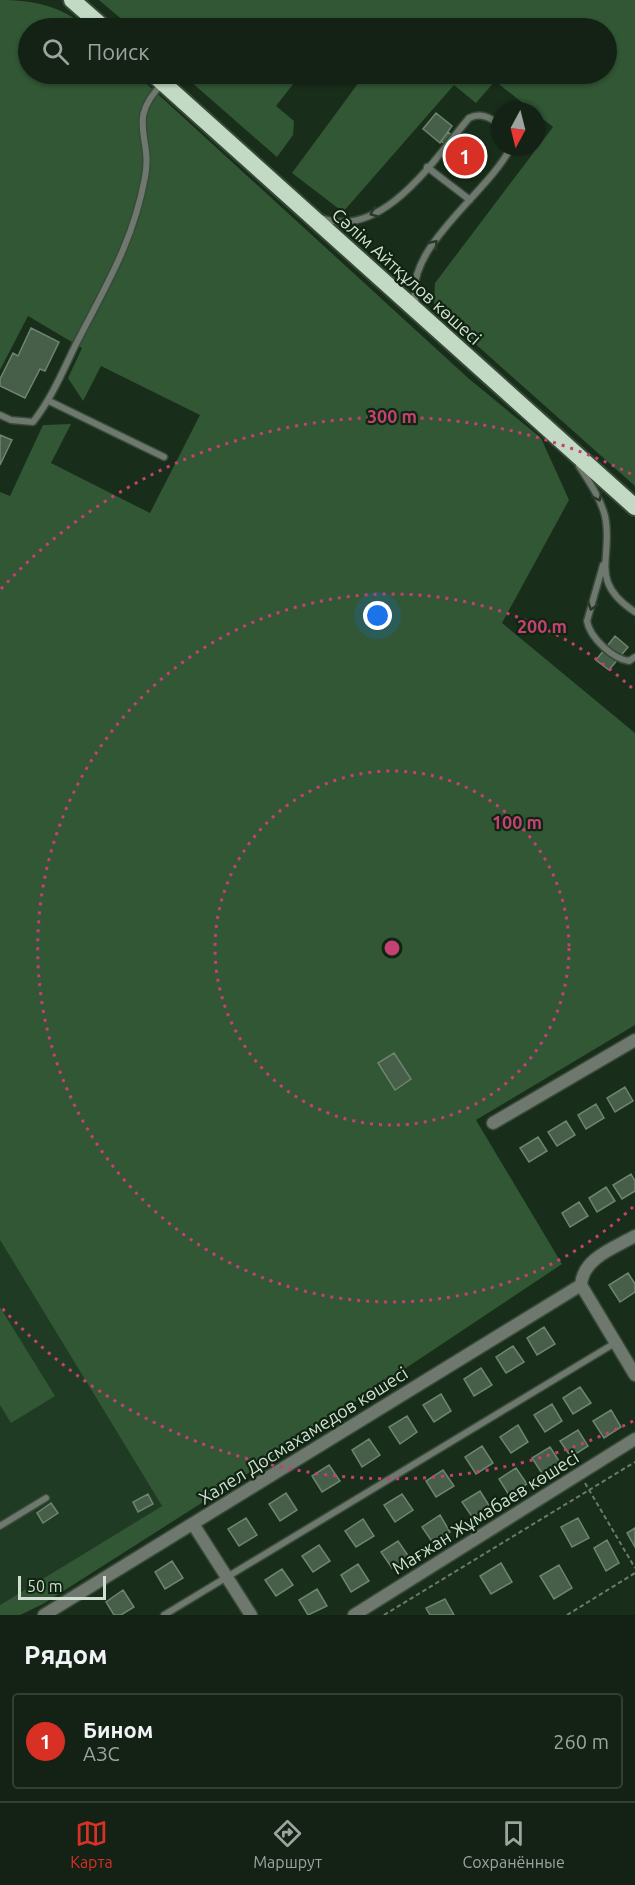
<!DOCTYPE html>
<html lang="ru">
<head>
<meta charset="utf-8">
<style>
  body { margin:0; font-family:Ubuntu,sans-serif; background:#202f22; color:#f1f3f6 }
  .compass { position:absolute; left:491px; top:102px; width:54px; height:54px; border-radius:50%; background:#132214; box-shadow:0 2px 4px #0004; rotate:187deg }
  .scale { position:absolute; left:18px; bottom:15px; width:88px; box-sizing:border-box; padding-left:6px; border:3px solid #d2dfd3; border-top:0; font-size:16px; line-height:21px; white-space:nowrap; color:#d2dfd3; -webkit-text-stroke:4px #0f2411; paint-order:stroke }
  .you { position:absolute; left:378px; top:616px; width:21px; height:21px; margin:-15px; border:4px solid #fff; border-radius:50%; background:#1a73e8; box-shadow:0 0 0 9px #1a73e833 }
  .badge { display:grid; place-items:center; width:39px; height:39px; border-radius:50%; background:#d93025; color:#fff; font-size:20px; font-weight:700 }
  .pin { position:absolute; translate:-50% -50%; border:3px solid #fff; box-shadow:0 2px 6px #0006 }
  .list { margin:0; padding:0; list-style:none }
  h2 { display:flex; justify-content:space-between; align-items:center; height:78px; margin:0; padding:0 24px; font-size:26px }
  h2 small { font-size:20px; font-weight:400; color:#9da4a0 }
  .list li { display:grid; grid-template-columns:39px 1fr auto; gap:18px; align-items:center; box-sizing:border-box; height:96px; margin:0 12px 12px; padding:0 12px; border:2px solid #323f34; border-radius:6px }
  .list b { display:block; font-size:22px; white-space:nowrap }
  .list p { margin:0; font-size:20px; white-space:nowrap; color:#9da4a0 }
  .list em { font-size:20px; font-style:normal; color:#9da4a0 }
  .icon { flex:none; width:33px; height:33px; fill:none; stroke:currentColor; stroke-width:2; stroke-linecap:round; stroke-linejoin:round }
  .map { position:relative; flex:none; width:635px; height:1615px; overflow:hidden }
  .search { position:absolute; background:#132214; box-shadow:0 2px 4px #0004; left:18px; right:18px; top:18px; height:66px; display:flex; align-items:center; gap:15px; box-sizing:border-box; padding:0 21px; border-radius:33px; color:#9da4a0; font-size:22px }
  .sheet { height:186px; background:#132214 }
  nav { display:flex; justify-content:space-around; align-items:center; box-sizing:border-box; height:84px; border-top:2px solid #323f34; background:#132214; font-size:16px; color:#9da4a0 }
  nav a { display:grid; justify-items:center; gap:3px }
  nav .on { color:#d93025 }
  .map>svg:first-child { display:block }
  .built { fill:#203b23 }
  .green { fill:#315735 }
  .building { fill:#475e48; stroke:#6d856e; stroke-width:1.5 }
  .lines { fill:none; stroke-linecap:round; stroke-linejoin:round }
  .service-casing { stroke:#374a38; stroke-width:9 }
  .minor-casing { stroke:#374a38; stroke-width:15 }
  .trunk-casing { stroke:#374a38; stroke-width:20 }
  .path { stroke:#6b7c6c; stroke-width:2; stroke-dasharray:4.5 3; stroke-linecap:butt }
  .service { stroke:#6e786e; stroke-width:6 }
  .minor { stroke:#6e786e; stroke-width:12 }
  .trunk { stroke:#c2dac3; stroke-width:16 }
  .oneway { stroke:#273928 }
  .ring { fill:none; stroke:#c54073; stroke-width:3; stroke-dasharray:3 6 }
  .labels { text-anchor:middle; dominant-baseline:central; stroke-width:4.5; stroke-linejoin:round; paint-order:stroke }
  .street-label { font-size:18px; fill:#d2dfd3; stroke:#0f2411 }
  .centre { fill:#c54073; stroke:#0f2411; stroke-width:3 }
  .ring-label { font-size:18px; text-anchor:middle; font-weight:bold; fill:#c54073; stroke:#0f2411; stroke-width:4.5; stroke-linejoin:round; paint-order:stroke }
</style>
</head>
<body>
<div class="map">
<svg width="635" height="1615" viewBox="0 0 635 1615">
  <rect width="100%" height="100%" fill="#192e1a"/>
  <path class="built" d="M0 1240 162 1506 0 1605Z"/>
  <path class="green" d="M0 0C33 0 62 6 87 28H28V74H136L468 378 541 438 569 500 502 623 635 733V1025L476 1120 562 1264 244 1476 43 1604 20 1615H0V1605L162 1506 0 1240V492L10 496 43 425 71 424 51 463 150 513 200 415 101 366 83 401 68 378 82 348 28 316 0 370Z
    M99 0H635V486L434 307 435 283 553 127 495 81 476 103 454 85 343 212 292 173 365 74H606V28H132Z
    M182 74H301L276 106 294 121 293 135 277 157Z
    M0 1307 55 1396 11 1423 0 1405Z"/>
  <path class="building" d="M436 113 452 126 440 143 423 129Z
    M448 132 463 144 466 140 484 154 467 174 449 159 455 152 441 141Z
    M31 328 59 342 45 371 40 369 25 398 0 386V379L13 353 18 356Z
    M0 435 12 440 0 465Z
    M615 636 628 647 609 670 596 660Z
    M394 1053 411 1079 395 1090 378 1063Z
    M625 1087 633 1101 615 1112 607 1098Z
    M596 1104 604 1118 586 1129 578 1115Z
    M566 1121 575 1135 557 1146 548 1132Z
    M538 1137 547 1151 529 1162 520 1148Z
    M631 1174 635 1181V1191L622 1199 613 1185Z
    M606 1187 615 1201 597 1212 589 1198Z
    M579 1202 588 1216 570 1227 562 1213Z
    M628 1273 635 1284V1292L620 1302 609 1285Z
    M544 1327 555 1344 537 1355 527 1338Z
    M513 1346 524 1362 506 1373 496 1357Z
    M481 1368 492 1385 474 1396 464 1379Z
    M580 1387 591 1403 573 1414 563 1398Z
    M441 1394 451 1411 434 1422 423 1405Z
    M552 1404 562 1421 545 1432 534 1415Z
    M611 1410 621 1427 604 1438 593 1421Z
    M407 1416 417 1432 400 1444 389 1427Z
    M518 1425 528 1442 511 1453 500 1437Z
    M578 1430 588 1446 571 1457 560 1441Z
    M369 1439 380 1455 362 1467 352 1450Z
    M482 1446 493 1463 476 1474 465 1457Z
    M550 1447 561 1464 543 1475 532 1458Z
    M329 1465 340 1481 322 1492 312 1476Z
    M516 1468 527 1484 509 1495 499 1479Z
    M443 1470 454 1486 436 1497 426 1481Z
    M480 1491 490 1507 473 1518 462 1502Z
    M286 1493 297 1510 280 1521 269 1504Z
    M148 1494 153 1504 138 1512 133 1502Z
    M402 1494 413 1510 395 1522 384 1505Z
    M51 1503 58 1513 43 1523 37 1513Z
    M440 1515 450 1532 433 1543 422 1527Z
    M246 1518 257 1535 239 1546 228 1529Z
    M578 1518 589 1538 572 1547 561 1527Z
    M363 1519 374 1536 356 1547 345 1531Z
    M635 1528V1547L627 1533Z
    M607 1540 619 1563 606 1571 594 1548Z
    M398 1541 409 1557 392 1568 381 1552Z
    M319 1545 330 1561 313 1572 302 1556Z
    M172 1561 183 1578 165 1589 155 1572Z
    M501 1563 512 1582 491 1594 480 1576Z
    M358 1564 369 1581 351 1592 341 1575Z
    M559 1565 572 1588 554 1599 540 1576Z
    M282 1569 293 1585 276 1596 265 1580Z
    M317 1589 327 1606 308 1615 299 1600Z
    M123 1590 134 1607 121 1615H114L106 1602Z
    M445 1599 454 1615H430L426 1608Z"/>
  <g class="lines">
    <defs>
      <path id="service" d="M427 167 470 200
        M321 218C383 241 436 157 469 118 481 112 490 118 500 124
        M416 305C401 249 488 194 511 147
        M49 401 164 457
        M0 415 11 420 33 422C51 399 62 373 75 346 105 287 133 243 145 177 153 136 125 121 163 83
        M579 466C589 482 600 497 605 516 614 557 587 581 635 612
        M603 565 587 621C590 638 613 659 629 661L635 657
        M0 1526 46 1498
        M164 1615 615 1343"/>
      <path id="minor" d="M493 1123 635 1040
        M635 1236C614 1248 583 1258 581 1285L635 1375
        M193 1524 251 1615
        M44 1615 581 1285
        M354 1615 635 1439"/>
      <path id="trunk" d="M72 0 104 28
        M153 74 635 507"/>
    </defs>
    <use href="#service" class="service-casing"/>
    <use href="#minor" class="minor-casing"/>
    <use href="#trunk" class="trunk-casing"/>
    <path class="path" d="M585 1483 635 1568
      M384 1615 635 1462
      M567 1615 635 1573"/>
    <use href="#service" class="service"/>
    <use href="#minor" class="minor"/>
    <use href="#trunk" class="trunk"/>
  </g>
  <defs><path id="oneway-chevron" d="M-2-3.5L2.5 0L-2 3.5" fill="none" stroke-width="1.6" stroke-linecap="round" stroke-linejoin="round" transform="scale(1.5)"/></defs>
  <g class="oneway">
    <use href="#oneway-chevron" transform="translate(374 213) rotate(158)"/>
    <use href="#oneway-chevron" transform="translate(434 244) rotate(-51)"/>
    <use href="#oneway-chevron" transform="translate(598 497) rotate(63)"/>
    <use href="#oneway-chevron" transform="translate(592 606) rotate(108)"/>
  </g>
  <g class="ring">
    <circle cx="392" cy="948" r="177"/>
    <path d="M633 1207A354 354 0 1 1 633 689"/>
    <path d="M633 1421A531 531 0 0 1 1 1307M1 589A531 531 0 0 1 633 475"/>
  </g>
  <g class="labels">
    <g class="street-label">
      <text transform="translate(407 276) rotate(42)">Сәлім Айтқұлов көшесі</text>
      <text transform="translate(303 1435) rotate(-32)">Халел Досмахамедов көшесі</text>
      <text transform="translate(485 1512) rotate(-32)">Мағжан Жұмабаев көшесі</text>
    </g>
  </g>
  <circle cx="392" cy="948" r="9" class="centre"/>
  <g class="ring-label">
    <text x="392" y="423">300 m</text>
    <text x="542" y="633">200 m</text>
    <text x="517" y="829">100 m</text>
  </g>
</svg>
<svg class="compass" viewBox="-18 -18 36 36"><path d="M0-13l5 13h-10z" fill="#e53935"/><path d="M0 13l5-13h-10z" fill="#9da4a0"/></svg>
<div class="scale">50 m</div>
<div class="you"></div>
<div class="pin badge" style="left:465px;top:156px">1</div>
<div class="search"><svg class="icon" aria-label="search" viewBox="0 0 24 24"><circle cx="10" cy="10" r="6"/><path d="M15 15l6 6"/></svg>Поиск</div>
</div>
<section class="sheet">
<h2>Рядом<small></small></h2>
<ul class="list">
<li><span class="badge">1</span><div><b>Бином</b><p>АЗС</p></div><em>260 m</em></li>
</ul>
</section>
<nav>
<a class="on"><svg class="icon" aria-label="map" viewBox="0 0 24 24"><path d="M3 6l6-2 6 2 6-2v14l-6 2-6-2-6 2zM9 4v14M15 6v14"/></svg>Карта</a>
<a><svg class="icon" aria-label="directions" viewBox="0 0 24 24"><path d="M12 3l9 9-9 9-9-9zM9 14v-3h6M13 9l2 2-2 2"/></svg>Маршрут</a>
<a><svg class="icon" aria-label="saved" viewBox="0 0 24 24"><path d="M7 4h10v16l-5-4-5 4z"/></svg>Сохранённые</a>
</nav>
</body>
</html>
